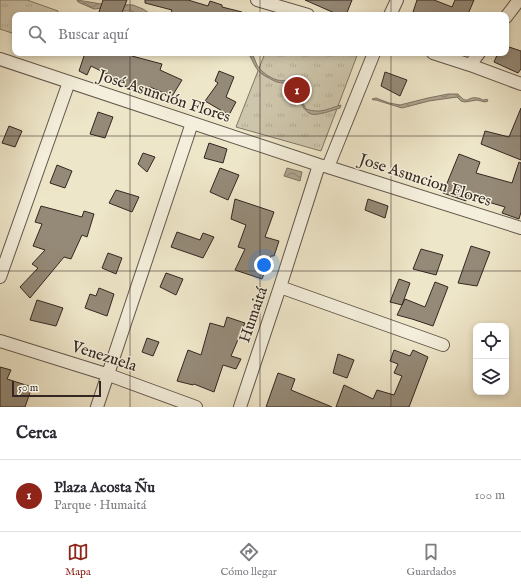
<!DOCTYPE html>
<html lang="es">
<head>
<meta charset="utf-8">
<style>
  body { margin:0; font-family:"IM FELL English",serif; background:#f7f7f7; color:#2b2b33 }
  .controls { position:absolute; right:12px; bottom:12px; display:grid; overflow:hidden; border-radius:8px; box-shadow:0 2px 6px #0003 }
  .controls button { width:36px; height:36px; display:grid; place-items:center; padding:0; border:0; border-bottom:1px solid #e1e1e2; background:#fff; color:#2b2b33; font:20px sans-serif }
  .scale { position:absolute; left:12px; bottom:10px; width:89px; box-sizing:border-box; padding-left:4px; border:2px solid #342721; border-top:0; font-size:11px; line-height:14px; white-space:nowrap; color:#342721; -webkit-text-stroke:3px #f4efdc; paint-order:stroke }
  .you { position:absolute; left:264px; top:265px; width:14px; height:14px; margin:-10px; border:3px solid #fff; border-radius:50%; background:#1a73e8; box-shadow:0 0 0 6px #1a73e833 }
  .badge { display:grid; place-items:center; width:26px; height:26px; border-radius:50%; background:#8f2418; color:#fff; font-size:13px; font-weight:700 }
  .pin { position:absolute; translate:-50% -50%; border:2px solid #fff; box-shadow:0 1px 4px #0006 }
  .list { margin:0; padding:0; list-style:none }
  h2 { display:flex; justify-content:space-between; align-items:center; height:52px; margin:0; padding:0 16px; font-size:17px }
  h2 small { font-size:13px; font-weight:400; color:#7c7c81 }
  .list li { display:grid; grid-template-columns:26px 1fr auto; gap:12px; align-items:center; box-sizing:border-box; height:72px; padding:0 16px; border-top:1px solid #e1e1e2 }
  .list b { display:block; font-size:15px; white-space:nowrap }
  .list p { margin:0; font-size:13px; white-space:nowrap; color:#7c7c81 }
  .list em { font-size:13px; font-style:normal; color:#7c7c81 }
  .icon { flex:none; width:22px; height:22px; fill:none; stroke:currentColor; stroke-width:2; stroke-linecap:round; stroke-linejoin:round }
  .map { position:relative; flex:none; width:521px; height:407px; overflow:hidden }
  .search { position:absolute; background:#fff; box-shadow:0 2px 6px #0003; left:12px; right:12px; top:12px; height:44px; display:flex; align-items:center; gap:10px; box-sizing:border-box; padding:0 14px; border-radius:8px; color:#7c7c81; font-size:15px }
  .sheet { height:124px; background:#fff }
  nav { display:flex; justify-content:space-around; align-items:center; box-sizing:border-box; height:56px; border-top:1px solid #e1e1e2; background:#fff; font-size:11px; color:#7c7c81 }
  nav a { display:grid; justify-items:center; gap:2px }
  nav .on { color:#8f2418 }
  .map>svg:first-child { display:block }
  .grass { fill:url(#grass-tufts); stroke:#817666 }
  .water { fill:url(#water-waves); stroke:#7e7364 }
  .building { fill:#958a78; stroke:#342721 }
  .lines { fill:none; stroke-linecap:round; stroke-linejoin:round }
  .minor-casing { stroke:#62574b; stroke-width:14 }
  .minor { stroke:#f4efdc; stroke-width:12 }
  .grid { fill:none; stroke:#342721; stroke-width:1; stroke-opacity:0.55 }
  .labels { text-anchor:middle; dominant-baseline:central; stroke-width:3; stroke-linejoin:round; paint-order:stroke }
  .street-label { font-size:16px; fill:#342721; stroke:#f4efdc }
</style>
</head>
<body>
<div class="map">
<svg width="521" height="407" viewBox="0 0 521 407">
  <defs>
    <pattern id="grass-tufts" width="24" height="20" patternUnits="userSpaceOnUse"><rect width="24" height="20" fill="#cec6ac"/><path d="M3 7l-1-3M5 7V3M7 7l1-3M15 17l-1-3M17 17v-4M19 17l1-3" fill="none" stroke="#b2aa94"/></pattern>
    <pattern id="water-waves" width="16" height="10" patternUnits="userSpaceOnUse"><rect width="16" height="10" fill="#afa590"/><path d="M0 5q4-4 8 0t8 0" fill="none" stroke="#8f8675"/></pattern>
  </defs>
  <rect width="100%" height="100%" fill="#eee6c9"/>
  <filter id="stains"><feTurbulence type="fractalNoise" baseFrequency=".005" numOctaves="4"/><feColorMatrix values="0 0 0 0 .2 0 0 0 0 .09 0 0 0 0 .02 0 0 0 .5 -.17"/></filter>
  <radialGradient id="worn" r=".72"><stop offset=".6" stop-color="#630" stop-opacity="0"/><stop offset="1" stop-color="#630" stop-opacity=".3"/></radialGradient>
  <path class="grass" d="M0 0H27L58 11 57 15H15V34L0 29Z
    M265 53H358L321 151 236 127Z"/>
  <path class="water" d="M77 0 101 4 133 5 143 9 152 15H141L131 11H124L102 8 94 9 78 2Z
    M248 53H252C254 57 255 61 257 65 260 71 270 78 277 80 283 81 287 80 292 84 300 90 301 101 306 109 321 114 327 109 341 105L340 108C333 110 318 116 311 114 299 109 301 94 292 87 287 83 282 83 277 82 274 81 271 79 269 78 254 71 256 65 248 53Z
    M448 94H458C468 106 467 96 477 98 480 98 482 100 484 100L487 99 488 101 485 102 477 100 465 102 461 101 457 97 429 101 402 108 376 100H373L372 99 376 98 389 103 400 105 428 98Z
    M287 168 302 172 300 181 284 176Z"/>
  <path class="building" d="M103 0H127L121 15H98Z
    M145 0H188L208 6 210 1 222 5V7L242 12V15H170L172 10 145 3Z
    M305 0H352L346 15H339Z
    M417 0H434L452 7 455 0H474L468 14 470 15H421L413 12Z
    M506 46 521 51V69L518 73 494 62 498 53H506Z
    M85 53H134L132 56 162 64 160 70 182 80 171 98 166 94 150 87 149 94 132 89 118 84 119 80 107 76V74L91 66 87 75 79 71Z
    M219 71 234 77 226 97 236 102 229 115 205 101 218 83 215 81Z
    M385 72 407 80 400 96 381 86Z
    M521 108V160L481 144 485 131 509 137Z
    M98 112 113 117 105 138 90 134Z
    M9 126 22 131 15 147 2 143Z
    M209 143 227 149 223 163 204 158Z
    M143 153 155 157 147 172 138 164Z
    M459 154 480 162 476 173 512 183 519 162 521 163V212L519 219 502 213 505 207 468 196 466 201 443 193Z
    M57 165 72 171 65 188 50 183Z
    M220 168 239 175 228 200 210 192Z
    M116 190 139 197 132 212 109 203Z
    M235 199 274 212 265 237 279 241 274 256H271L262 279 235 270 245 249 238 247 246 225 231 219Z
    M368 199 388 206 385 218 365 210Z
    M41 206 82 217 84 211 94 214 87 237 82 235 71 259 64 257 30 298 20 287 38 268 32 264 45 250 33 246 42 224 35 222Z
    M177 232 200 240 203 233 214 237 203 258 171 247Z
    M471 246 490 252 477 286 458 283Z
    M421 249 443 255 436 275 413 269Z
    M108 253 122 258 116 274 102 268Z
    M166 273 183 279 176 295 160 287Z
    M399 279 410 283 402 305 390 302Z
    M435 282 448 287 433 326 412 319 397 315 405 299 425 307Z
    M99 288 114 294 107 316 85 308 90 294 96 296Z
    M37 300 63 308 56 326 30 320Z
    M227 317 245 323 231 356 241 359 236 369 223 365 214 392 194 384 193 385 177 381 188 350 201 355 210 323 224 327Z
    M147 338 159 342 153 356 142 352Z
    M394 350 410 356 413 350 428 357 409 407H336L344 385 373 399 377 390 394 395 402 376 394 373 398 364 390 361Z
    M338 354 354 360 347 378 333 373Z
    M0 367 11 370 7 379 32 387 25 407H0Z
    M278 373 295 379 291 390 332 407H266Z"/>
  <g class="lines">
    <defs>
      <path id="minor" d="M257 0 308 15
        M390 15 397 0
        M506 17 519 0
        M433 53 470 65 521 84
        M0 59 319 165 328 167 521 228
        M470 65 479 53
        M328 167 374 53
        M0 277 69 82
        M280 287 443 345
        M0 341 109 375 196 407
        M97 407 192 123
        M240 407 280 287 319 165"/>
    </defs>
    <use href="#minor" class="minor-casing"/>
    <use href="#minor" class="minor"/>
  </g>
  <path class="grid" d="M130 0V15M260 0V15M391 0V15M130 53V407M260 53V407M391 53V407M0 136H521M0 271H521"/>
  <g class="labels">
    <g class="street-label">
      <text transform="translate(164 97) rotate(18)">José Asunción Flores</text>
      <text transform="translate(425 181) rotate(18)">Jose Asuncion Flores</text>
      <text transform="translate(254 315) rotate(-71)">Humaitá</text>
      <text transform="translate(104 357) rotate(18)">Venezuela</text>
    </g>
  </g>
  <rect width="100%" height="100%" filter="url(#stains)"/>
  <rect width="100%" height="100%" fill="url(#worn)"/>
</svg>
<div class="controls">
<button><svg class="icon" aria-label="locate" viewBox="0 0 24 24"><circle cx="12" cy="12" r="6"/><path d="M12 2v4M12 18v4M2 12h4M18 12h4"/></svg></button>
<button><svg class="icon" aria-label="layers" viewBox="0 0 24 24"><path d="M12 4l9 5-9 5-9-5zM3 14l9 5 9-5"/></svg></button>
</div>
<div class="scale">50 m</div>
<div class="you"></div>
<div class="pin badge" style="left:297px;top:90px">1</div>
<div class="search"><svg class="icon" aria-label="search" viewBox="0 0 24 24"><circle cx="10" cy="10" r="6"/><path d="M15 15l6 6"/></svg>Buscar aquí</div>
</div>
<section class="sheet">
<h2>Cerca<small></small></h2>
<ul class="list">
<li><span class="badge">1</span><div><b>Plaza Acosta Ñu</b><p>Parque · Humaitá</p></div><em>100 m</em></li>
</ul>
</section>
<nav>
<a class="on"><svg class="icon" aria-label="map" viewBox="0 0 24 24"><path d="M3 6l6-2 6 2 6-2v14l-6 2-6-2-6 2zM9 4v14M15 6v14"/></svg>Mapa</a>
<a><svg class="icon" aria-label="directions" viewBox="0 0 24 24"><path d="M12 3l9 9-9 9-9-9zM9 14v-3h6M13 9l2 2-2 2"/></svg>Cómo llegar</a>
<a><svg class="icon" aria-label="saved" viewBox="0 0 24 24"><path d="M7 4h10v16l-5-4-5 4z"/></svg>Guardados</a>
</nav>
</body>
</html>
